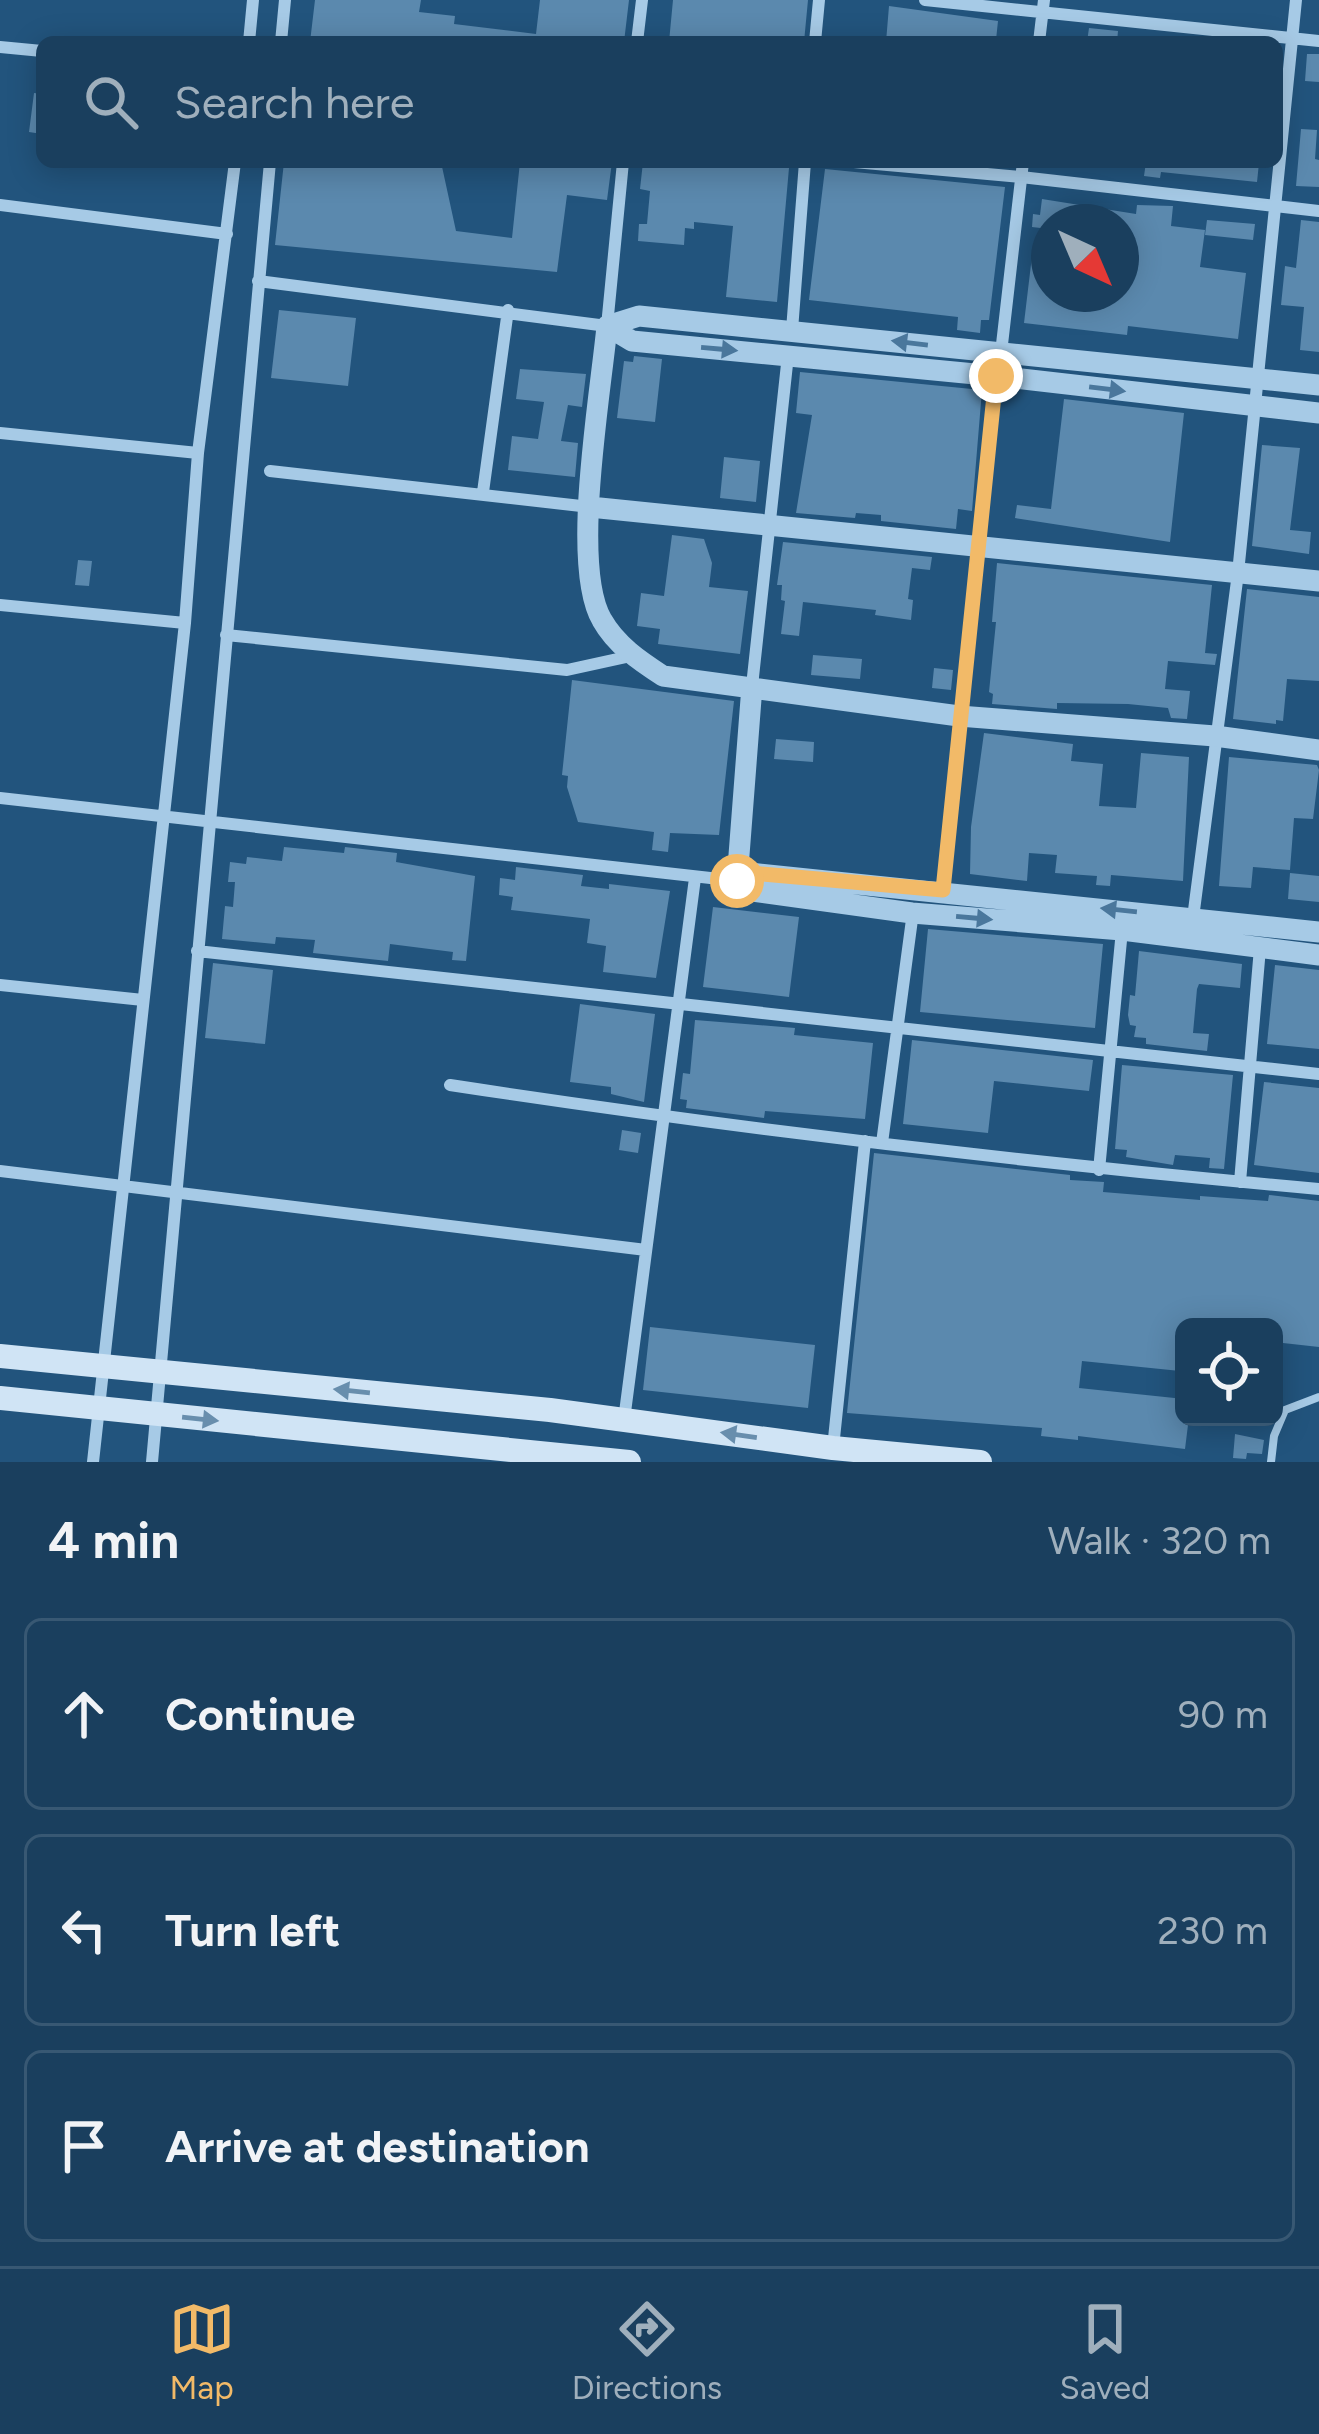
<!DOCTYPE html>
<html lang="en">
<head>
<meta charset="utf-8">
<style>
  body { margin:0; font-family:Figtree,sans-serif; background:#274a67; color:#f1f3f6 }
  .controls { position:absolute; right:36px; bottom:36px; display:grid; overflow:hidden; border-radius:18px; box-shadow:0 6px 30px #0003 }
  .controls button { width:108px; height:108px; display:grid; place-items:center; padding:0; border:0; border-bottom:3px solid #385873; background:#1a3f5e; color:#f1f3f6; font:60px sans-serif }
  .compass { position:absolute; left:1031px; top:204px; width:108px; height:108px; border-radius:50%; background:#1a3f5e; box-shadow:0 6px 30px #0003; rotate:136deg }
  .stop { position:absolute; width:36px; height:36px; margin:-27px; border:9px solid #f2ba68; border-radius:50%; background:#fff }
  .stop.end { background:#f2ba68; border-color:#fff; box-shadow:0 3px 12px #0008 }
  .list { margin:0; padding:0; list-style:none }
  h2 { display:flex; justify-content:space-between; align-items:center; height:156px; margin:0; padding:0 48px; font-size:51px }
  h2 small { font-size:39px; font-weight:400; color:#9fafbc }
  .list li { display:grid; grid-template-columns:78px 1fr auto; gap:36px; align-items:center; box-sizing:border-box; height:192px; margin:0 24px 24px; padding:0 24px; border:3px solid #385873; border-radius:18px }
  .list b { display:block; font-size:45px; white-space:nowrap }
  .list em { font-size:39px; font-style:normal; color:#9fafbc }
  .icon { flex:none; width:66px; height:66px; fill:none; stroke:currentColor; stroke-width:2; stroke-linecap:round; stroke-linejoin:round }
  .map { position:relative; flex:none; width:1319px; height:1462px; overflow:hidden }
  .search { position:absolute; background:#1a3f5e; box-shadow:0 6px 30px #0003; left:36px; right:36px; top:36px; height:132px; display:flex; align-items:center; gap:30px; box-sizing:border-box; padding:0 42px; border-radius:18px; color:#9fafbc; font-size:45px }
  .sheet { height:804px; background:#1a3f5e }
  nav { display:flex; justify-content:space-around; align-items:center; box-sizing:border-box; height:168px; border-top:3px solid #385873; background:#1a3f5e; font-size:33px; color:#9fafbc }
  nav a { display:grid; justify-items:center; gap:6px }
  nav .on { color:#f2ba68 }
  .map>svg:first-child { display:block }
  .building { fill:#5b89ae }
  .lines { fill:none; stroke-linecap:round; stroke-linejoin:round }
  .service { stroke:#a6cae6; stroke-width:8 }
  .minor { stroke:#a6cae6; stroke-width:12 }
  .tertiary { stroke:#a6cae6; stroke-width:21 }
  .secondary { stroke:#d0e4f5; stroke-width:24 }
  .oneway { fill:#4a779c }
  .oneway2 { fill:#688ead }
  .route { stroke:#f2ba68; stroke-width:15 }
</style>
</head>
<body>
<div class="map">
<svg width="1319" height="1462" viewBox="0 0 1319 1462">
  <rect width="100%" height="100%" fill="#22547d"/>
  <path class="building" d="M315 0H421L419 12 455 16 454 24 536 34 540 0H629L624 42H310Z
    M673 0H808L804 42H669Z
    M889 6 998 21 996 40 886 42Z
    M1089 28 1118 31 1117 42H1087Z
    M1307 54H1319V82L1305 81Z
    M34 93 42 94V134L29 132Z
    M1301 129 1317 130 1315 159 1319 160V187L1296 186Z
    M284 162H441L456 231 512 238 520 162H612L607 200 567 195 557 272 275 245Z
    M643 162H719L789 168 777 302 726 297 733 226 694 222V229L685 228 684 245 638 241 639 224H647L650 191 640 189Z
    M1146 162H1247L1259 163 1257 182 1161 172 1160 178 1144 176Z
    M825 169 1005 187 989 320H981L980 333 957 330 958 317 809 300Z
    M1042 199 1136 214 1137 205 1173 206 1171 226 1205 230 1200 267 1246 273 1238 339 1128 326 1127 335 1024 323 1032 256 1049 258V294H1121V222H1049V229L1032 227 1033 214 1040 215Z
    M1207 220 1255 224 1253 240 1205 235Z
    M1301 220 1319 222V352L1300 350 1304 307 1281 305 1285 266 1296 268Z
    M279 310 356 318 348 386 271 378Z
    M634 356 662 359 655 422 617 418 624 361 633 362Z
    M520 369 586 374 582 407 568 405 561 441 578 443 575 477 508 470 512 436 538 439 544 402 516 399Z
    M800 372 982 390 972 511 958 509 956 529 881 521V515L856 513 855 518 796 513 812 415 796 413Z
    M1064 399 1184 413 1170 542 1015 518 1017 505 1051 509Z
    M1262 445 1300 448 1290 530 1311 532 1309 554 1252 546Z
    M724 457 760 461 756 502 720 498Z
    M672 535 704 539 712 563 709 587 748 591 740 654 658 644 660 629 637 626 641 593 664 596Z
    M783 542 932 557 930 570 912 568 908 599 913 600 911 620 875 615 876 610 803 602 799 636 781 634 785 601 781 600 782 585H777Z
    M78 560 92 561 89 586 75 585Z
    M997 563 1212 585 1205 653 1217 654 1215 665 1168 661 1165 689 1190 691 1187 719 1171 718 1168 708 1128 704 1057 703V709L992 704 993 694 989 692 996 622H992Z
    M1247 589 1319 597V681L1287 679 1283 721 1276 720V724L1233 719Z
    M813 655 862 659 860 679 811 675Z
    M934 668 953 670 951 690 932 688Z
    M572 680 734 701 719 835 670 833 668 852 652 850 654 832 578 822 567 787 568 776 562 775Z
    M984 733 1073 744 1071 761 1103 764 1099 806 1136 808 1141 753 1189 757 1183 881 1111 875 1110 886 1096 885 1097 876 1055 873 1057 855 1029 853 1027 881 970 874 971 827Z
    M776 739 814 742 813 762 774 759Z
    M1229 757 1317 765 1319 770 1313 819 1294 818 1290 870 1253 867 1251 888 1219 886Z
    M284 847 344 853 345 847 397 853 396 862 475 876 466 961 452 960 453 952 390 944 388 961 313 953 315 940 276 937 275 944 222 939 225 906 233 907 235 882H228L230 862 246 864 247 857 282 861Z
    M516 867 583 875 581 886 609 889V884L670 891 656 978 603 972 606 946 587 943 590 919 511 910 513 897 499 895 500 878 515 880Z
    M1290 873 1319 876V902L1288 899Z
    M713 907 799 917 789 997 703 987Z
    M928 929 1103 944 1095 1028 920 1012Z
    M1139 951 1242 964 1240 988 1199 984 1197 989 1193 1033 1209 1034 1207 1051 1146 1044V1038L1134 1037 1136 1026 1130 1025 1128 1015 1130 995 1135 996Z
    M213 963 273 970 265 1044 205 1038Z
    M1275 965 1319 970V1049L1267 1044Z
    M580 1004 655 1014 644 1102 611 1094V1087L570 1082Z
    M695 1020 795 1028 794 1035 873 1043 865 1119 765 1111 764 1118 686 1108 687 1100 680 1099 683 1073 690 1074Z
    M912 1040 1093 1060 1089 1091 994 1081 988 1133 903 1124Z
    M1122 1065 1233 1075 1224 1169 1209 1168 1210 1158 1175 1155 1173 1165 1126 1157 1127 1150 1115 1149Z
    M1264 1082 1319 1088V1173L1254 1165Z
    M622 1130 641 1133 638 1153 619 1150Z
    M874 1153 1070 1175V1180L1104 1182 1103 1192 1200 1200V1196L1268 1201 1269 1195 1319 1201V1347L1274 1342V1327H1184L1180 1371 1082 1361 1079 1388 1184 1399V1417H1189L1185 1449 1078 1436V1440L1041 1436 1042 1428 847 1413Z
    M650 1327 815 1345 808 1408 643 1390Z
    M1235 1434 1264 1440 1262 1454 1247 1453 1246 1459 1233 1458Z"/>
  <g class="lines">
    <path class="service" d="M1271 1462 1274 1436 1285 1410 1319 1397"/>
    <path class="minor" d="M925 0 1319 41
      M249 42 253 0
      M281 42 285 0
      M637 42 642 0
      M815 42 819 0
      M1039 42 1044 0
      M0 47 42 51
      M854 162 1021 177 1319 211
      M0 205 227 234
      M258 281 607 326 623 162
      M792 330 805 162
      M1001 353 1023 162
      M0 433 198 453
      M270 471 590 507
      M483 492 508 310
      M0 605 185 623
      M226 635 567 670 631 656
      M752 686 788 355
      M0 798 737 881
      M939 893 943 890 996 376
      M1193 918 1238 573 1296 0
      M197 951 1319 1074
      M0 985 143 1000
      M450 1085C739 1129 1028 1163 1319 1189
      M882 1143 913 912
      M1099 1170 1122 930
      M0 1171 646 1250
      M1240 1182 1260 948
      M624 1420 695 878
      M833 1448 865 1141
      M93 1462 185 623 198 453 235 162
      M152 1462 270 162"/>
    <path class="tertiary" d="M607 326C601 392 570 566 602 620 616 645 640 661 663 676L959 716 1215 736 1319 750
      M607 326 632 341 996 376 1319 413
      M607 326 639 316 1319 385
      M590 507 1319 581
      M737 881 745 890 912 913 1122 930 1319 955
      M737 881 750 873 1319 932
      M737 881 752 686"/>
    <path class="secondary" d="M0 1356 550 1410 833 1448 980 1462
      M0 1398 629 1462"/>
  </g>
  <defs><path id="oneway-solid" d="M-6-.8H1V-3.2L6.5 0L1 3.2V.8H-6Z" transform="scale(3)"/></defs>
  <g class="oneway">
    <use href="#oneway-solid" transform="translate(910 343) rotate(-173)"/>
    <use href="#oneway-solid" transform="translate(719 349) rotate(5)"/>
    <use href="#oneway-solid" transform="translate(1107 389) rotate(7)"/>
    <use href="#oneway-solid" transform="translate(1119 910) rotate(-174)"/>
    <use href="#oneway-solid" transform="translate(974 918) rotate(5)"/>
  </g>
  <g class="oneway2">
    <use href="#oneway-solid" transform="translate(352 1391) rotate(-174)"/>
    <use href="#oneway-solid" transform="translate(200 1419) rotate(6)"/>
    <use href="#oneway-solid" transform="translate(739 1435) rotate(-172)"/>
  </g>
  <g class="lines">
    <path class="route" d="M737 881 750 873 943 890 996 376"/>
  </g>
</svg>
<div class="controls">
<button><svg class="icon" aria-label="locate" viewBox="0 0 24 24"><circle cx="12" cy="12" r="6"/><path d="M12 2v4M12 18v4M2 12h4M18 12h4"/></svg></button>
</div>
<svg class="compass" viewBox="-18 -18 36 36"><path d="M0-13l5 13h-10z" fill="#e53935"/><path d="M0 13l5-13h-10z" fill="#9fafbc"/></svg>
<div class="stop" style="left:737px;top:881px"></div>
<div class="stop end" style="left:996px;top:376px"></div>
<div class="search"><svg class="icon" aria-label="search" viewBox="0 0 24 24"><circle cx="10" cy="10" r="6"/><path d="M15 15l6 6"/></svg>Search here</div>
</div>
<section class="sheet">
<h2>4 min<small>Walk · 320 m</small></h2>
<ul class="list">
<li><svg class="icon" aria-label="ahead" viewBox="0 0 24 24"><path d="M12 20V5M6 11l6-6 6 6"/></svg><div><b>Continue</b></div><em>90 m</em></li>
<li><svg class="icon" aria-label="left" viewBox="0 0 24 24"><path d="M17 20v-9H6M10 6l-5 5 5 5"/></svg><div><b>Turn left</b></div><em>230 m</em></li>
<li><svg class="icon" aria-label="arrive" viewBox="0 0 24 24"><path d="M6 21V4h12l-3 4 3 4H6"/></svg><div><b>Arrive at destination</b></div></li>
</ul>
</section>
<nav>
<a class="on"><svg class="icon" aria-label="map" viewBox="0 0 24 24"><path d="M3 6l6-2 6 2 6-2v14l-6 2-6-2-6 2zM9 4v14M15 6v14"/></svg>Map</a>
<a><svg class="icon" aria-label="directions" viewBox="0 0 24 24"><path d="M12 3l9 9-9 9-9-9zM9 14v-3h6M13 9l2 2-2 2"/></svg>Directions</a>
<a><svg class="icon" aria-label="saved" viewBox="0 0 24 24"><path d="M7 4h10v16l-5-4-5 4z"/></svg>Saved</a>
</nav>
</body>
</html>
